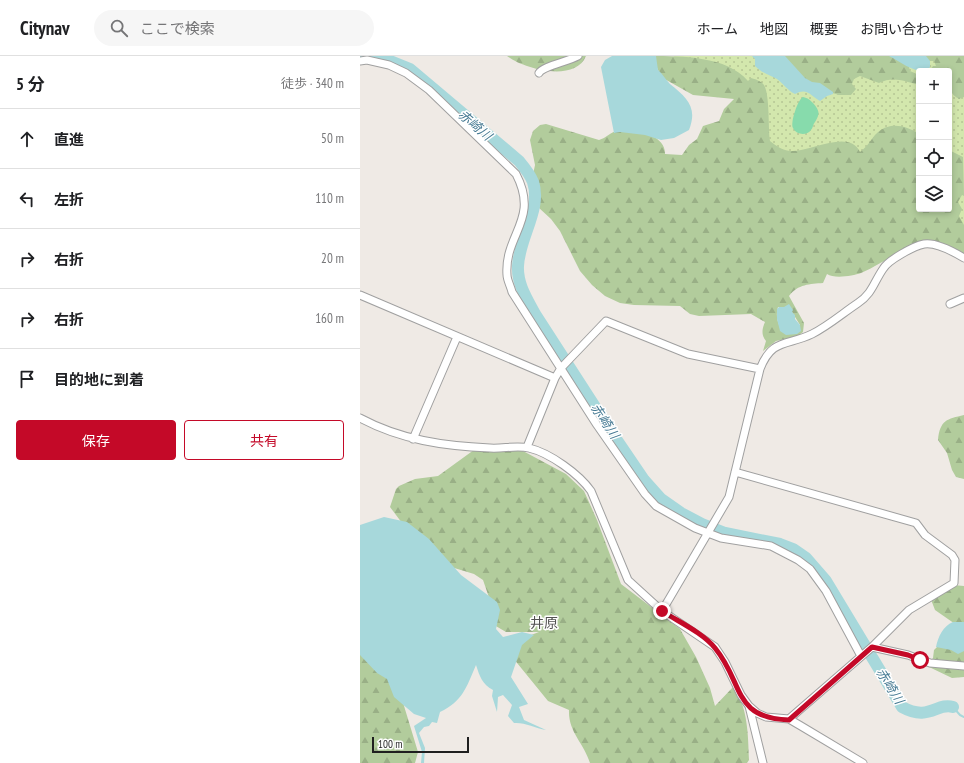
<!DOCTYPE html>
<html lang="ja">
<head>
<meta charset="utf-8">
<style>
  body { margin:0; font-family:"PT Sans Narrow","Noto Sans JP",sans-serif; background:#f6f6f6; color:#202124 }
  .controls { position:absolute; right:12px; top:12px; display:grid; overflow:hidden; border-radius:4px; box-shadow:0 2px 6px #0003 }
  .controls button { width:36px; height:36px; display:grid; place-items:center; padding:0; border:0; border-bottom:1px solid #e0e0e0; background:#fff; color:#202124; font:20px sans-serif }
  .scale { position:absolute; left:12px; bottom:10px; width:97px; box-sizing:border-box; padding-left:4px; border:2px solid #1f1f1f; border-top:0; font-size:11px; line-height:14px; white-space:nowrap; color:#1f1f1f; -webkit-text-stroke:3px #fff; paint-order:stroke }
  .stop { position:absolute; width:12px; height:12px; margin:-9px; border:3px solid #c40928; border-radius:50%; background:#fff }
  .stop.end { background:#c40928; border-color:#fff; box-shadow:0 1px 4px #0008 }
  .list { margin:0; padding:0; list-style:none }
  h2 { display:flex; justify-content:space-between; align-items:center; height:52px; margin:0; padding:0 16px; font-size:17px }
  h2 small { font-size:13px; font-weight:400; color:#757577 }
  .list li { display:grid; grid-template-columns:26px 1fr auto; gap:12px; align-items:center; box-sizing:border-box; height:60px; padding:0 16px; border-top:1px solid #e0e0e0 }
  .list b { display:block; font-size:15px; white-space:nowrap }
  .list em { font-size:13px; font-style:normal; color:#757577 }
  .actions { display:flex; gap:8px; padding:12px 16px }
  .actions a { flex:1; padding:9px 0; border:1px solid #c40928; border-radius:4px; text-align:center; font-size:14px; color:#c40928 }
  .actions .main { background:#c40928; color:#fff }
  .icon { flex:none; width:22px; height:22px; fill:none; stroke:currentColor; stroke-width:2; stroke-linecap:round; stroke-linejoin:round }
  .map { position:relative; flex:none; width:604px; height:707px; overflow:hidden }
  header { display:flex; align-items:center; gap:24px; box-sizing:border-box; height:56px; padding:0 20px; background:#fff; border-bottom:1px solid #e0e0e0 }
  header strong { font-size:19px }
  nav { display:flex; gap:22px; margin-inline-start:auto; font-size:14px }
  .search { width:280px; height:36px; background:#f6f6f6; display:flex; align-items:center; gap:10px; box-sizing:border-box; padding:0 14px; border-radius:22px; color:#757577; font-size:15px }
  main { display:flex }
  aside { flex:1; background:#fff }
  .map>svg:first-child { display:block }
  .grass { fill:url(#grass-dots) }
  .forest { fill:url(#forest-firs); fill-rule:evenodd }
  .pitch { fill:#87dbac }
  .water { fill:#a7d8db }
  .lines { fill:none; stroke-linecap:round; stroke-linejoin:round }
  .stream { stroke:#a7d8db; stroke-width:2 }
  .river { stroke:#a7d8db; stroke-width:12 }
  .minor-casing { stroke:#a0a0a0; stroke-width:9 }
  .minor { stroke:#fff; stroke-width:7 }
  .route { stroke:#c40928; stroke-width:5 }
  .labels { text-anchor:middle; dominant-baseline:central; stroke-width:3; stroke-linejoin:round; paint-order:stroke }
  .water-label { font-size:13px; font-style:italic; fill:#467a93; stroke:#fff }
  .quarter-label { font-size:14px; fill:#525252; stroke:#fff }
</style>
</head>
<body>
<header>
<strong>Citynav</strong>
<div class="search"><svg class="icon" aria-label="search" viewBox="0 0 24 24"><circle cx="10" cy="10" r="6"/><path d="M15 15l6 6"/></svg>ここで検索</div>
<nav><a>ホーム</a><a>地図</a><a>概要</a><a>お問い合わせ</a></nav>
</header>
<main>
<aside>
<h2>5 分<small>徒歩 · 340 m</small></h2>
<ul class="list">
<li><svg class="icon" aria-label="ahead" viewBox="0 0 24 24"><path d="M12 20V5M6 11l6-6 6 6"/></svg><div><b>直進</b></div><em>50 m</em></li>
<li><svg class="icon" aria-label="left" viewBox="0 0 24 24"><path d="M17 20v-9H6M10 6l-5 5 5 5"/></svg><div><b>左折</b></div><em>110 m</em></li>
<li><svg class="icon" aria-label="right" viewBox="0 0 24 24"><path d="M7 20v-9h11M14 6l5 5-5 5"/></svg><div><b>右折</b></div><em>20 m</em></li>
<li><svg class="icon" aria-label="right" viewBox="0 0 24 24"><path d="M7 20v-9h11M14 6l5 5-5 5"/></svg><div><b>右折</b></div><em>160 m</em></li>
<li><svg class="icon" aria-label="arrive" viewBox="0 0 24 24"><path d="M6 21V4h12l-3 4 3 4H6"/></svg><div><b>目的地に到着</b></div></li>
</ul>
<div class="actions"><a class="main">保存</a><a>共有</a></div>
</aside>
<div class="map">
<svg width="604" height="707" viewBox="0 0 604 707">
  <defs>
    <pattern id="grass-dots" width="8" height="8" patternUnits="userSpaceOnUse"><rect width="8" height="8" fill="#d3e7ad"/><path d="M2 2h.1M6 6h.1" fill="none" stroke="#b5c694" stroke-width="1.8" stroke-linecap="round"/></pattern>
    <pattern id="forest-firs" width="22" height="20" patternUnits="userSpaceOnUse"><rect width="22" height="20" fill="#b2cc9c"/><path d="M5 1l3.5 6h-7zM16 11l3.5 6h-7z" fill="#99af86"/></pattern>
  </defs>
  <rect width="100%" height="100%" fill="#efeae5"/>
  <path class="grass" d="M313 0H604V182L589 153V15H559V107L402 137 387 39Z"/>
  <path class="forest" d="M147 0H226C215 27 164 13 147 0Z
    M292 0C321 0 367 0 388 25L391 22C395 23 401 25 404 29 410 39 408 72 410 85 416 90 422 94 430 95 449 97 489 72 500 96 507 91 510 85 515 79 528 65 545 69 559 78V153H589V94L603 101 604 140 602 139 598 146 602 153 599 160 604 169V205L568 185C543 191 524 207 501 217 493 220 474 223 467 218L463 227C450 228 438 228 429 240L444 267 443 276 438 280 416 285 403 295 406 285C401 279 402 273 405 266L391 258 339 260 330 258 320 250 274 249 260 247 245 240 232 229 220 215 200 175 191 163 178 151 172 137 171 128 175 109 170 84 173 75 180 69 186 68 239 84C246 82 251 76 258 74 273 70 306 79 305 98L322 99 329 89 337 83 343 70 359 65 364 53 374 43 333 39 301 21ZM418 251H424L432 256 440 269 437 277 426 278C418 272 415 260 418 251Z
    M422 0H534L548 7 550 15 559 19V29C544 25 533 20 519 27L500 20 494 23 492 28 496 33 491 39H479L453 31Z
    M563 0H604V41L599 43C587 36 589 27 589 15H570L573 10H576L574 5H567Z
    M604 359V423L596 421 592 414 587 397 578 384C580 364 587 363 604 359Z
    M118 391 163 395 206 418 224 435 237 464 261 528 320 573 336 601 350 632 355 650 374 630C388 654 388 677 389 704L387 707H230C224 687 208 676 209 654L188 645 153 602 163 582 179 576H146L129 566 133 553 123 524 114 518 91 511 45 471 30 451 36 433 39 430 55 423 78 420Z
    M593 529 604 530V570H598L575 554 570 541Z
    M0 579 41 640 58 696 55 707H0Z
    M579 589 604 593V621L592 622 567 610 573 602 574 594Z"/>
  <path class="pitch" d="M443 41C448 42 450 44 453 47 460 55 460 58 455 66 453 68 453 72 451 74 447 80 436 79 433 72 430 67 438 43 443 41Z"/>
  <path class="water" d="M252 0H296L298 14C303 18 305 23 310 28 327 42 338 51 329 74L314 82 301 84 285 79 260 76 254 77 241 11 245 4Z
    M392 0H425L445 22 452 26 460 27 473 36V38L467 40 460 45C451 40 447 31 435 38 427 34 424 28 417 23 409 19 402 17 395 10V3Z
    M529 0H566L570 5V11L566 15C552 16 541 6 529 0Z
    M429 248 433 254 432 256 435 259V263L440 269 441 275 437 278 426 279 420 275 417 263V253L419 251H424Z
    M24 461 47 466 69 483 101 519 137 546 140 554 136 573 143 581 162 576 174 579 162 589 151 621 168 648 159 651 164 664 186 674C175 672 164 666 154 667L148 660 152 649 143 639 138 641 137 656 132 640 133 634C122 628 120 621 116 609 106 632 103 645 80 656L77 667 72 666 69 670 64 671 59 677 65 692 64 707H61L62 696 54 670 66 662 54 658 34 641 27 623 17 617 0 599V469Z
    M593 566H604V595L598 598 591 594 576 591C578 581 583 570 593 566Z"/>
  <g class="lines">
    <path class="stream" d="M593 651 600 659 604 661"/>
    <path class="river" d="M0 1H20L50 13 159 105C164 111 170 118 173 126 182 153 159 182 158 210 157 228 167 243 175 258L248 371 284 424 301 443 321 457 342 468 365 477 420 488 433 493 446 502 466 525 542 651C569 666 577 646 593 651"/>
    <defs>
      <path id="minor" d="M0 5 7 4 29 9 46 17 69 34 156 118C180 164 144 178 147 219 147 224 151 231 152 236L237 369 285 438 296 450 335 472 361 482 411 490 438 504 450 513 466 535 501 600
        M179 17C183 10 207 6 218 0
        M0 239 195 322
        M590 248 604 242
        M0 362C41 384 84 390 130 392 142 393 157 389 169 392 190 397 219 418 231 435L268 524 302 555 355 591 365 606 381 639 389 650 397 657 406 661 429 663 441 670 503 707
        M53 383 97 281
        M167 391 195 322 201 312 246 265 328 298 400 313
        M375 416 556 467 565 479 592 499 595 504 594 527 549 554 512 591 429 663
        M302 555 369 441 400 313C412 282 427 290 452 278 468 270 483 257 498 247 512 238 514 226 523 213 528 204 554 190 564 188 576 186 594 196 604 202
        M512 591 548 599 570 607 604 610
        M389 650 403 707"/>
    </defs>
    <use href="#minor" class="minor-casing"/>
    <use href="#minor" class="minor"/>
  </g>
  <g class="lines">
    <path class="route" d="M302 555C319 566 343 577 355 592 384 627 372 662 429 664L512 591 548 599 560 604"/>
  </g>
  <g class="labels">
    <g class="water-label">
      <text transform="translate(115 69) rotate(40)">赤崎川</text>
      <text transform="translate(245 365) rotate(56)">赤崎川</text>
      <text transform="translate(530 630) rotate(58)">赤崎川</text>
    </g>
    <g class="quarter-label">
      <text x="184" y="567">井原</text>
    </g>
  </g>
</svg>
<div class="controls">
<button>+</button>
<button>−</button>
<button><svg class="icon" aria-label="locate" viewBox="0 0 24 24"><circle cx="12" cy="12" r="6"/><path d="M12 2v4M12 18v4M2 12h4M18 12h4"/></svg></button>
<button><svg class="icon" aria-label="layers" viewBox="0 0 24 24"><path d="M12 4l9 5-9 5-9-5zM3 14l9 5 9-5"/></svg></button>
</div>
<div class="scale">100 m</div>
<div class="stop" style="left:560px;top:604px"></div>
<div class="stop end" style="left:302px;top:555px"></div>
</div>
</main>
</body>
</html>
